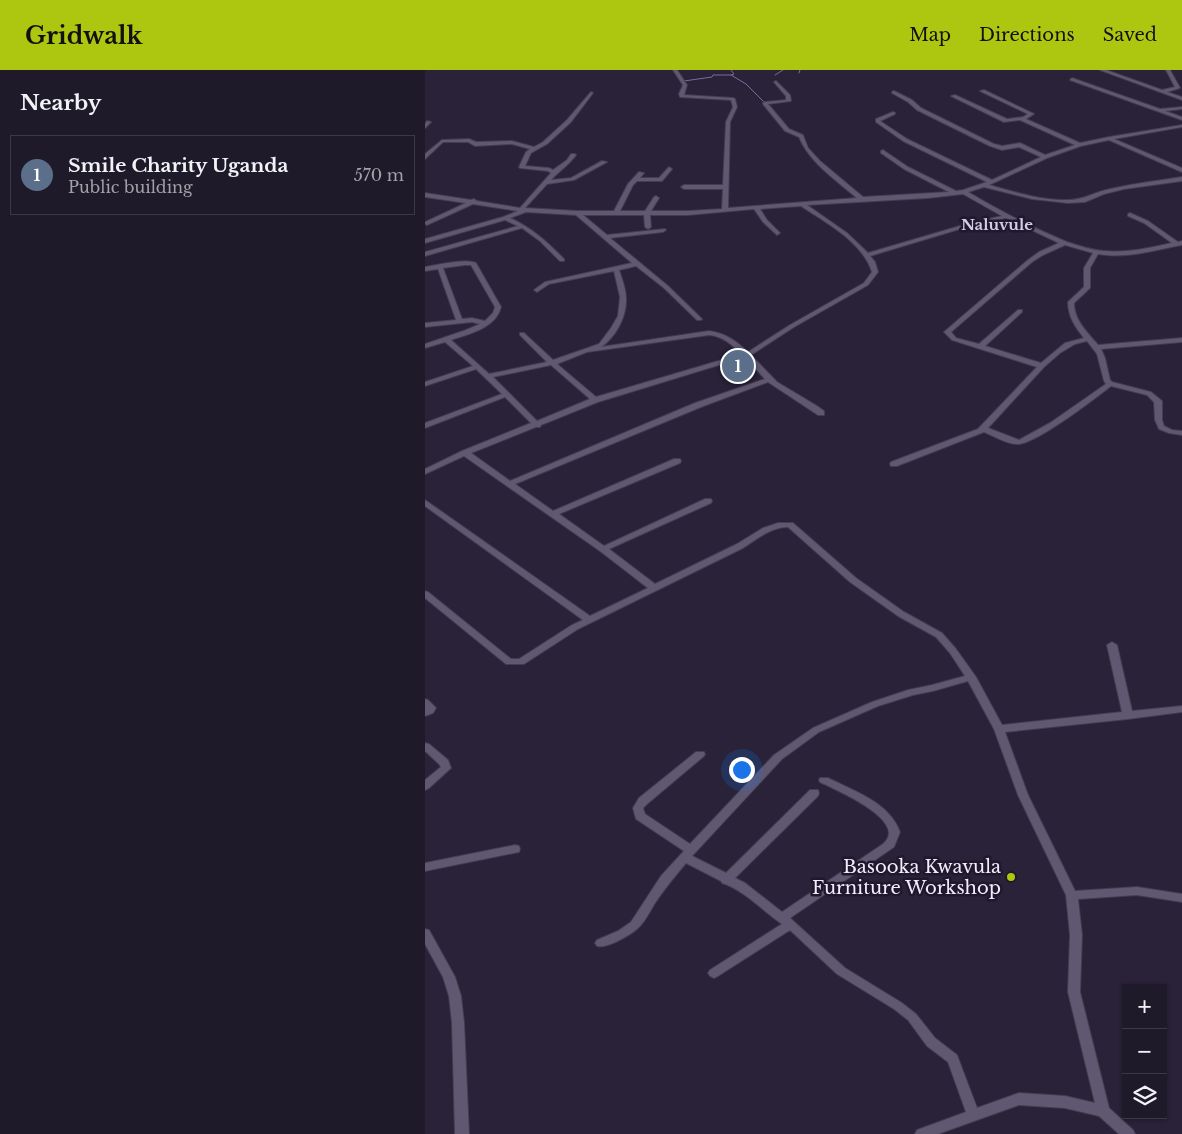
<!DOCTYPE html>
<html lang="en">
<head>
<meta charset="utf-8">
<style>
  body { margin:0; font-family:"Libre Baskerville",serif; background:#2c2736; color:#f1f3f6 }
  .controls { position:absolute; right:15px; bottom:15px; display:grid; overflow:hidden; border-radius:0px; box-shadow:0 1px 4px #0004 }
  .controls button { width:45px; height:45px; display:grid; place-items:center; padding:0; border:0; border-bottom:1px solid #3c3847; background:#1f1a2a; color:#f1f3f6; font:25px sans-serif }
  .you { position:absolute; left:316px; top:699px; width:18px; height:18px; margin:-12px; border:4px solid #fff; border-radius:50%; background:#1a73e8; box-shadow:0 0 0 8px #1a73e833 }
  .badge { display:grid; place-items:center; width:32px; height:32px; border-radius:50%; background:#adc610; color:#fff; font-size:16px; font-weight:700 }
  .pin { position:absolute; translate:-50% -50%; border:2px solid #fff; box-shadow:0 1px 5px #0006 }
  .list { margin:0; padding:0; list-style:none }
  h2 { display:flex; justify-content:space-between; align-items:center; height:65px; margin:0; padding:0 20px; font-size:21px }
  h2 small { font-size:16px; font-weight:400; color:#a1a1a8 }
  .list li { display:grid; grid-template-columns:32px 1fr auto; gap:15px; align-items:center; box-sizing:border-box; height:80px; margin:0 10px 10px; padding:0 10px; border:1px solid #3c3847; border-radius:0px }
  .list b { display:block; font-size:19px; white-space:nowrap }
  .list p { margin:0; font-size:16px; white-space:nowrap; color:#a1a1a8 }
  .list em { font-size:16px; font-style:normal; color:#a1a1a8 }
  .icon { flex:none; width:28px; height:28px; fill:none; stroke:currentColor; stroke-width:2; stroke-linecap:round; stroke-linejoin:round }
  .map { position:relative; flex:none; width:757px; height:1064px; overflow:hidden }
  header { display:flex; align-items:center; gap:30px; box-sizing:border-box; height:70px; padding:0 25px; background:#adc610; color:#111 }
  header strong { font-size:24px }
  nav { display:flex; gap:28px; margin-inline-start:auto; font-size:18px }
  main { display:flex }
  aside { flex:1; background:#1f1a2a }
  .map>svg:first-child { display:block }
  .lines { fill:none; stroke-linecap:round; stroke-linejoin:round }
  .stream { stroke:#7c6b9e; stroke-width:1 }
  .minor-casing { stroke:#433d4f; stroke-width:2 }
  .minor { fill:#605871; fill-rule:evenodd }
  .poi-dot { fill:#adc610; stroke:#20192e; stroke-width:2 }
  .labels { text-anchor:middle; dominant-baseline:central; stroke-width:5; stroke-linejoin:round; paint-order:stroke }
  .far-quarter-label { font-size:15px; font-weight:bold; fill:#d4cbe8; stroke:#20192e }
  .near-poi-label { font-size:18px; fill:#f1edfb; stroke:#20192e; text-anchor:end }
</style>
</head>
<body>
<header>
<strong>Gridwalk</strong>
<nav><a>Map</a><a>Directions</a><a>Saved</a></nav>
</header>
<main>
<aside>
<h2>Nearby<small></small></h2>
<ul class="list">
<li><span class="badge" style="background:#5c6f8a">1</span><div><b>Smile Charity Uganda</b><p>Public building</p></div><em>570 m</em></li>
</ul>
</aside>
<div class="map">
<svg width="757" height="1064" viewBox="0 0 757 1064">
  <rect width="100%" height="100%" fill="#292238"/>
  <g class="lines">
    <path class="stream" d="M306 0 309 4 306 5 321 14 341 34
      M374 3 375 0
      M350 5 358 0
      M259 11 287 7 288 5H306"/>
    <defs>
      <path id="minor" d="M248 0H252L262 15 259 25 308 28 310 29 312 37 305 52 303 138 432 128C411 110 385 93 374 67L360 61 338 34V33L340 32 361 30V26L349 12 351 11 365 25 366 31 343 34 364 59 378 65 383 78 395 91 438 127 524 122 479 99 456 83V81L458 80 483 97 531 121 538 120 562 112 478 71 451 52V49L468 42 470 43V44L455 51 482 69 567 110 616 87 594 77 577 80 565 76 492 40 483 32 467 23V22L469 21 487 30 496 38 569 74 577 76 595 73 620 85 650 75 595 50 579 52 526 26 530 25 582 49 598 47 603 44 555 21 559 20 609 44 601 49 655 73 684 67 757 55V57L689 69 757 98V102L684 70 656 76 622 88 564 115C590 122 617 131 644 130 658 130 668 123 681 120 706 114 731 111 757 107V111L699 119 679 124 660 132 643 133 607 129 559 117 543 122C575 141 608 158 642 172 654 176 666 180 679 181 702 183 725 178 747 173L719 153 703 146V144L705 143 723 151 753 172 757 171V175C730 180 701 189 673 184L665 198V218L649 233C649 250 662 262 673 275L757 268V272L676 279 680 288 685 310 687 312 726 322 737 331V350L739 356 747 360 757 361V365L744 363 734 359 730 350 729 332 722 325 686 316C669 329 610 375 592 374 581 374 569 366 559 362L472 396H466L465 394 466 392 553 359 612 297 527 270 519 262 603 190 614 182 634 173 581 148 548 155 445 186 450 192 453 202 443 215 369 257 326 285 352 312 392 336 399 341V345H393L343 312 276 337 90 414 128 441 249 389H255L256 391 255 393 134 444 179 476 280 429H286L287 431 286 433 184 479 230 514 312 474 338 458 353 453H368L431 508 479 542 517 563 531 579 551 607 577 655 697 642 682 575 687 572 692 575 707 641 757 636V642L703 649 580 662 603 725 650 821 712 817 757 824V832L712 825 653 829 657 865 655 922 684 1038 708 1060 710 1064H694L674 1046 640 1038 594 1035 513 1064H490L492 1060 541 1042 523 992 502 976 483 950 469 939 412 904 365 860 293 906 289 908 285 906 283 903 285 900 357 854C338 841 319 820 297 813L296 811 261 793C250 806 240 818 230 833 225 841 220 852 213 858 206 865 181 879 172 876L170 873 172 870 193 861 206 852 236 806 259 781 211 749 208 738 214 728 271 682H279L280 684 279 686 222 734 218 738 220 744 265 774 349 685 388 658 447 632 483 620 507 615 540 606 525 583 511 567 473 546 425 512 363 457C346 457 332 469 318 478L153 559 99 594H81L0 528V521L3 522 86 589H94L147 555 158 550 0 436V430L165 546 223 518 175 481 39 386 0 404V399L37 381 106 353 80 327 0 358V353L77 324 51 299 0 316V312L48 296 20 272 0 278V274L41 260 55 254 47 252 0 257V253L31 250 13 199 0 201V197C13 195 40 188 51 193L76 237C71 258 44 264 26 270L64 304 122 292 95 265V263H99L128 290 174 274 186 258 193 246 195 227 189 201 124 214 112 222 109 220 120 212 207 193 151 145 101 142 85 148C107 158 122 172 139 189V191H135L115 171 97 158 0 186V182L93 156 80 150 0 173V169L78 147 93 141 48 134 2 155 0 154V152L41 133 0 127V123L46 130 49 129 52 131 95 138 126 103 123 101 95 98 94 97 101 82 105 79 87 74 50 76 43 72H18L0 89V84L17 70 44 69 51 72 87 71 109 77 118 72 142 50 166 22 168 23 146 52 122 74 106 83 100 96 124 98 128 100 142 90 146 84H150L151 85C144 95 134 101 126 110L146 108 177 91 182 92 149 110 122 114 100 138 153 141H189L203 114 214 102 219 103 215 108H234L244 97 247 99 237 111H212L208 115 195 141H220L229 127 231 126 234 128 226 141H263L297 139 298 119H259L256 117 259 115H298L301 52 308 37 306 30 255 27 254 24 258 15ZM538 124 577 146 545 153 443 183 422 163 382 135 503 128ZM376 136C401 153 437 171 447 202L439 213 365 255 323 282C311 271 300 263 284 261L176 277C191 267 202 246 201 228 201 219 197 209 194 200L211 196 239 218 272 250H276L277 249 243 216 185 168 238 162 241 160 240 159 182 165 158 145H219L220 157 223 159 226 157 225 145H263L329 139 338 152 352 165 355 163 342 150 335 139ZM640 175 668 183 659 198V217L643 232C643 246 650 257 659 268L640 273 616 293 560 276 597 242V240H593L554 274 531 268 526 262 607 192 618 185ZM40 195H46L70 237 68 243 60 251 47 248 37 249 18 198ZM284 265C298 266 307 275 317 284L171 327 132 294 162 282ZM662 271 672 284 679 311 681 314 625 353 594 370 563 358 619 297 635 283 650 274ZM320 287 340 309 270 333 85 411 46 383 111 357H115L116 355 173 332ZM126 295 165 329 112 351 68 307ZM543 611 569 659 593 725 641 825 645 865 643 922 670 1033 640 1026 594 1023 552 1038 532 985 510 968 491 944 477 933 420 898 365 848 469 777 475 762C464 732 429 721 403 708H395L394 710 395 712C411 720 485 751 458 774L357 842 320 813 310 808 393 726 394 723 393 720H385L301 803 267 786 357 689 394 662 453 636 488 625 508 621Z
        M675 0H681L737 20 750 17 741 0H745L755 18 742 22 757 27V30Z
        M647 8 735 39 757 37V39L740 41 757 47V50L645 10Z
        M2 51 6 52 0 58V54Z
        M0 629 3 630 11 638 8 643 0 646Z
        M0 673 4 674 23 690 26 698 4 718 0 720V710L16 697 14 694 0 681Z
        M90 775 94 776 95 779 94 782 0 801V793Z
        M0 859 4 860 30 907 36 926 39 953 44 1064H30L27 953 24 926 18 907 0 874Z"/>
    </defs>
    <use href="#minor" class="minor-casing"/>
    <use href="#minor" class="minor"/>
  </g>
  <circle class="poi-dot" cx="586" cy="807" r="5"/>
  <g class="labels">
    <g class="far-quarter-label">
      <text x="572" y="154">Naluvule</text>
    </g>
    <g class="near-poi-label">
      <text x="576" y="797">Basooka Kwavula<tspan x="576" dy="21">Furniture Workshop</tspan></text>
    </g>
  </g>
</svg>
<div class="controls">
<button>+</button>
<button>−</button>
<button><svg class="icon" aria-label="layers" viewBox="0 0 24 24"><path d="M12 4l9 5-9 5-9-5zM3 14l9 5 9-5"/></svg></button>
</div>
<div class="you"></div>
<div class="pin badge" style="left:313px;top:296px;background:#5c6f8a">1</div>
</div>
</main>
</body>
</html>
